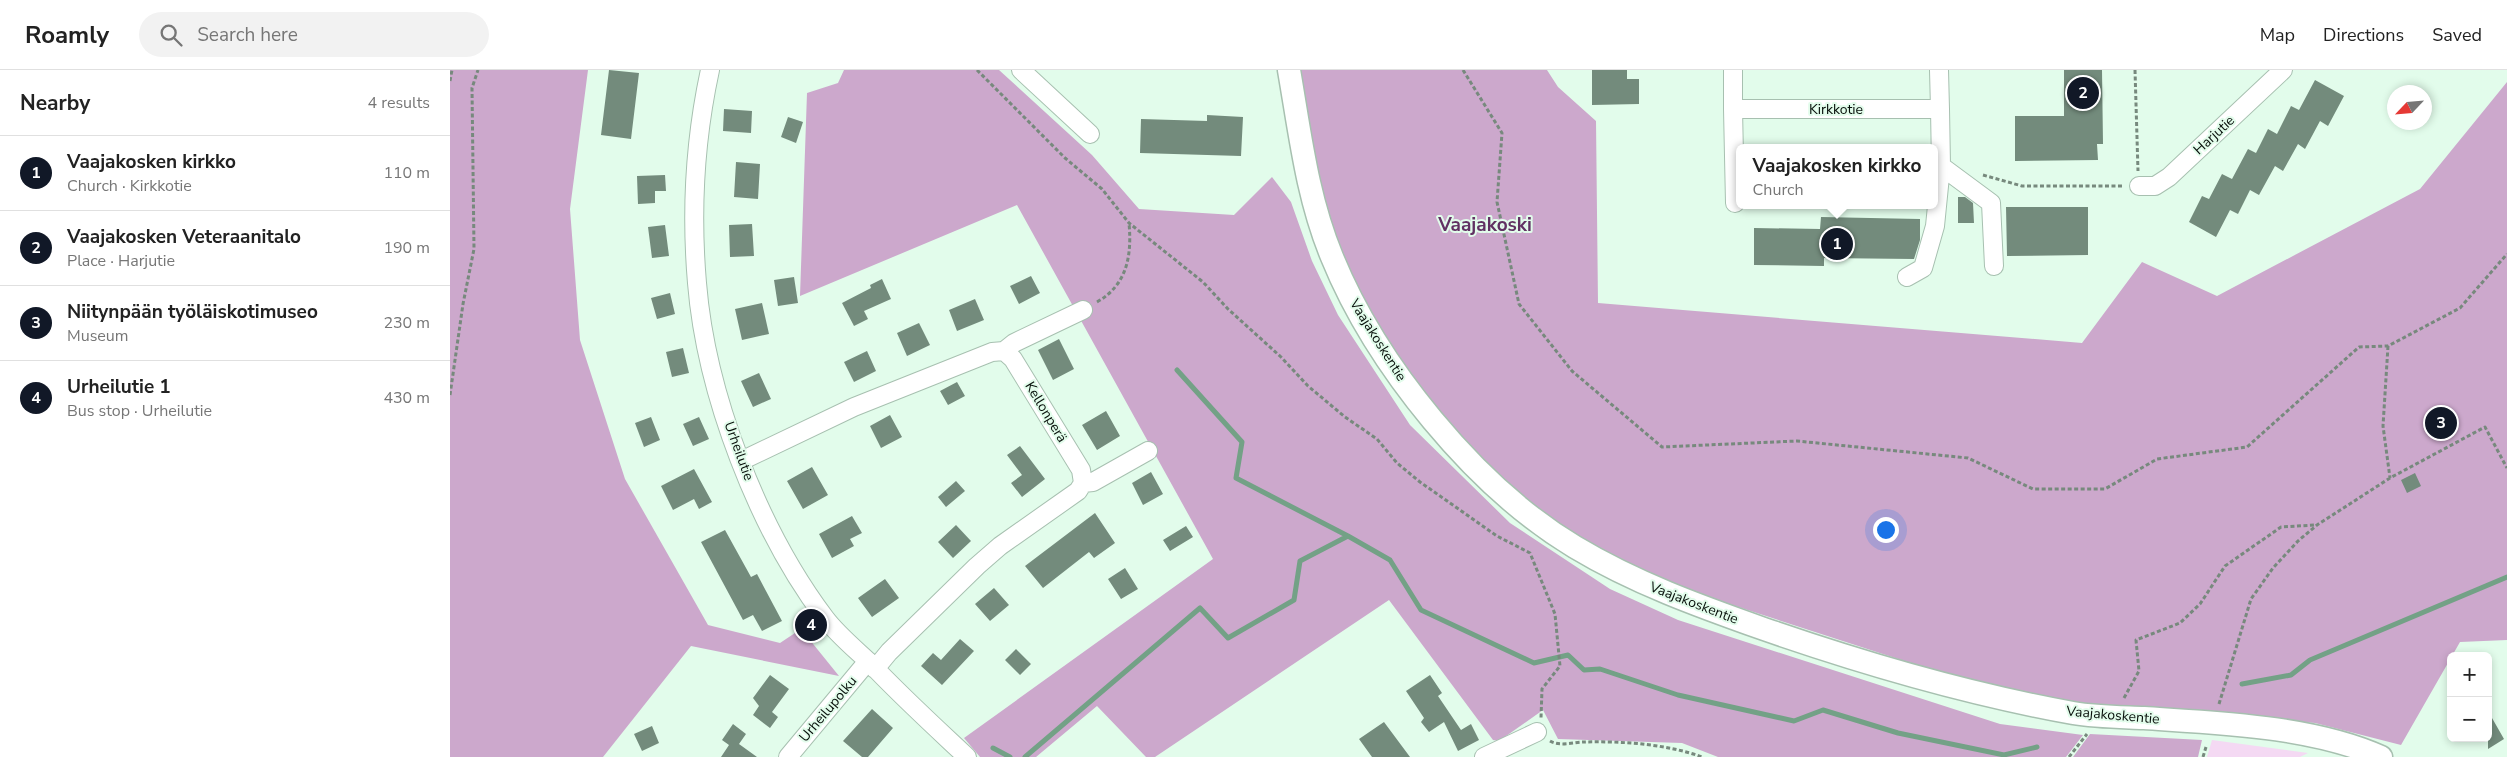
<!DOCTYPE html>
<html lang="en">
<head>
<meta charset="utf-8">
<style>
  body { margin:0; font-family:"Nunito Sans",sans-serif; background:#f2f2f2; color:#222 }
  .controls { position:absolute; right:15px; bottom:15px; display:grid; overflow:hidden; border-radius:8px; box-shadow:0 2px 8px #0003 }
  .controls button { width:45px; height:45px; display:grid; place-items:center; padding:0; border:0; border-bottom:1px solid #e0e0e0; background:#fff; color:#222; font:25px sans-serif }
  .compass { position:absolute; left:1937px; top:15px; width:45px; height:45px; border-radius:50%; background:#fff; box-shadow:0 2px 8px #0003; rotate:244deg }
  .you { position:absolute; left:1435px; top:459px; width:18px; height:18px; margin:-12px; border:4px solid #fff; border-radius:50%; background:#1a73e8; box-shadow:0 0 0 8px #1a73e833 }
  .badge { display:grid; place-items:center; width:32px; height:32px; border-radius:50%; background:#111827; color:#fff; font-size:16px; font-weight:700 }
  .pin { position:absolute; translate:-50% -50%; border:2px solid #fff; box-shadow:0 1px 5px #0006 }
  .popup { position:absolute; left:1286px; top:74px; width:202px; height:65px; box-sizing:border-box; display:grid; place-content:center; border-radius:8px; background:#fff; filter:drop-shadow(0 1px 4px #0005); font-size:16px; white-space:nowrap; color:#767676 }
  .popup b { font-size:19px; color:#222 }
  .popup::after { content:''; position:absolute; left:50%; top:100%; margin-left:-10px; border:10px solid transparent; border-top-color:#fff }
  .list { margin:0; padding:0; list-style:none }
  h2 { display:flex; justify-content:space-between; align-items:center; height:65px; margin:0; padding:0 20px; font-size:21px }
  h2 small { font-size:16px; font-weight:400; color:#767676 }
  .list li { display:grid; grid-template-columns:32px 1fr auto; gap:15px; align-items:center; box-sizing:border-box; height:75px; padding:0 20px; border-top:1px solid #e0e0e0 }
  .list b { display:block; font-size:19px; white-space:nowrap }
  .list p { margin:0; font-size:16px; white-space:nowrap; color:#767676 }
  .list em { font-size:16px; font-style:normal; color:#767676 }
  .icon { flex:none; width:28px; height:28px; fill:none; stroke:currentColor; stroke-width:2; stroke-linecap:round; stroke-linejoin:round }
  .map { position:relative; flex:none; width:2057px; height:687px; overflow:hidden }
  header { display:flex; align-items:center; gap:30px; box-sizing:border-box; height:70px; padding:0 25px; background:#fff; border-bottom:1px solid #e0e0e0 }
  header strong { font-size:24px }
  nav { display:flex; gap:28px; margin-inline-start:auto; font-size:18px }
  .search { width:350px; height:45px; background:#f2f2f2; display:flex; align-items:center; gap:12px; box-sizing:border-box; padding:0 18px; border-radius:28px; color:#767676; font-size:19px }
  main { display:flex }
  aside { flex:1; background:#fff }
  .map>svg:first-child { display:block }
  .green { fill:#f4d9f3 }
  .forest { fill:#cca8cc }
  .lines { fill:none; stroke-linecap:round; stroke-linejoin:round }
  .stream { stroke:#73a186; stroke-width:5 }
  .building { fill:#738b7c }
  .minor-casing { stroke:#a7c0b0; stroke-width:20 }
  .major-casing { stroke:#a7c0b0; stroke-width:25 }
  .path { stroke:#77897d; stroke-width:3; stroke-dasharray:4 2.5; stroke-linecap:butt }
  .minor { stroke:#fff; stroke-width:18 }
  .major { stroke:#fff; stroke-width:22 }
  .labels { text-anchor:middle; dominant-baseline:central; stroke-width:4; stroke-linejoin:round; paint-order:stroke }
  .street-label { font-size:14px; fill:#060e09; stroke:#e2fceb }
  .district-label { font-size:19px; font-weight:bold; fill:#613163; stroke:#e2fceb }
</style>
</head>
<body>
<header>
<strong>Roamly</strong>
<div class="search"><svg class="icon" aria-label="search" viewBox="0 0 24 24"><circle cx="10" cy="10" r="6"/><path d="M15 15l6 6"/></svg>Search here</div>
<nav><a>Map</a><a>Directions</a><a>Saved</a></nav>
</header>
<main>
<aside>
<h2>Nearby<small>4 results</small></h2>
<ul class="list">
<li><span class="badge">1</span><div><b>Vaajakosken kirkko</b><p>Church · Kirkkotie</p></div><em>110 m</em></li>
<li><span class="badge">2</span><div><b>Vaajakosken Veteraanitalo</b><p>Place · Harjutie</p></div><em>190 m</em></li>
<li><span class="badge">3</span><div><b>Niitynpään työläiskotimuseo</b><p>Museum</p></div><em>230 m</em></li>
<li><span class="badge">4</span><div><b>Urheilutie 1</b><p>Bus stop · Urheilutie</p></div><em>430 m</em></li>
</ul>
</aside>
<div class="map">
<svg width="2057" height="687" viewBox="0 0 2057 687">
  <rect width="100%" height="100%" fill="#e2fceb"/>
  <path class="green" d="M1762 670 1858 683 1850 687H1757Z"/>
  <path class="forest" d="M0 0H138L120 139 130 270 175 409 258 555 330 573 351 559 389 606 241 576 153 687H0Z
    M394 0H549L642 85 689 139 784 145 822 107 841 132 862 191 888 245 960 355 1060 453 1160 519 1228 550 1550 654 1633 665 1616 687H1268L1232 673 1108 669 1093 640 1049 671 1043 670 939 530 705 687H696L647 636 586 687H530L514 668 763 489 567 135 350 226 357 23 388 13Z
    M851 0H1097L1108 17 1146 51 1148 233 1632 273 1692 192 1767 226 1970 119 2057 12V570L2010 572 1951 675 1865 653 1629 633 1510 609 1196 507 1130 471 1077 431 1027 386 947 289 890 184 870 119Z
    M1640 664 1752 670 1748 687H1623Z"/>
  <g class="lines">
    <path class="stream" d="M727 300 792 372 786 408 898 466
      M1792 614 1841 605 1860 590 2057 507
      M543 678 560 687
      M575 687 750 538 778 568 844 530 850 491 898 466 940 490 971 540 1084 593 1118 585 1134 600 1150 599 1228 625 1344 651 1373 640 1448 663 1554 685 1587 677"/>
  </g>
  <path class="building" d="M159 0 189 3 181 69 151 65Z
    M1142 0H1177V9H1189V34L1142 35Z
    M1614 0H1652L1653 74H1647L1648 90 1565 91V46H1614Z
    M1865 10 1894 26 1878 56 1870 51 1855 79 1848 74 1833 101 1825 96 1809 125 1800 120 1788 144 1780 140 1766 167 1739 152 1752 126 1759 129 1772 104 1782 109 1798 79 1806 83 1818 59 1827 64 1841 36 1849 40Z
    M274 39 302 41 301 63 273 61Z
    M757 45 793 47 791 86 690 83 691 49 757 51Z
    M338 47 353 52 346 73 331 67Z
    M286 92 310 94 308 129 284 127Z
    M215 105 216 121H205V133L188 134 187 106Z
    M1508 127H1515L1523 133 1524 153H1508Z
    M1556 137H1638V185L1557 186Z
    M1371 147 1470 149V170L1464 189 1374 188V196L1304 195V158L1370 159Z
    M302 154 304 186 280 187 279 155Z
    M215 155 219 186 202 188 198 157Z
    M581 206 590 223 569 234 560 216Z
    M344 207 348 233 328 236 324 210Z
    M432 209 441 229 414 241 418 249 404 256 392 233 421 218 420 215Z
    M220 223 225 244 207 249 201 228Z
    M525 229 534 250 507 261 499 240Z
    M312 233 319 264 292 270 285 239Z
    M469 253 480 275 457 286 447 263Z
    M609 269 624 299 603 310 588 280Z
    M233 278 239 303 222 307 216 282Z
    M417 281 426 301 404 312 394 292Z
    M309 303 321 329 303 337 291 311Z
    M507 312 515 326 498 335 490 321Z
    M656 341 670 366 647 380 632 355Z
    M1993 342 2003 361 1988 370 1981 359 1986 356 1981 349Z
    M440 345 452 367 431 378 420 356Z
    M201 347 210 370 194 377 185 353Z
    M249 347 259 369 243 376 233 354Z
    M570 376 595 409 572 427 561 413 572 405 557 385Z
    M362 397 378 425 353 439 337 411Z
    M244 399 262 432 249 439 244 429 223 440 211 416Z
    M701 402 713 424 693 435 682 413Z
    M1965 403 1971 416 1957 423 1951 410Z
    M506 411 515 421 496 437 488 427Z
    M645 443 665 473 644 488 639 482 593 518 575 496Z
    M402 446 412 463 400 469 404 476 382 488 369 464Z
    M506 455 521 471 503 488 488 472Z
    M736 456 743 467 720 481 713 470Z
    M275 460 301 507 307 504 332 551 312 561 303 545 293 550 251 472Z
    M675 498 688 519 671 529 658 509Z
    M435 509 449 528 422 547 408 528Z
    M544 518 559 535 540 551 525 534Z
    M510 569 524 581 492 615 471 596 483 583 491 590Z
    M566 579 581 594 570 605 555 590Z
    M320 605 339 619 322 642 328 647 320 658 303 645 309 636 303 628Z
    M980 605 992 623 988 626 1011 660 1021 654 1029 670 1008 681 994 652 979 662 971 652 974 648 956 621Z
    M422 639 443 658 418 687H412L393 671Z
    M2038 641 2054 669 2038 679Z
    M934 652 960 687H922L909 669Z
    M283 654 296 664 289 674 307 687H271L279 675 272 670Z
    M202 656 209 673 192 681 184 664Z"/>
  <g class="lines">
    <defs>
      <path id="minor" d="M260 0C245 69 241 143 247 213 256 324 308 459 375 548 387 564 404 578 419 592 450 625 484 656 517 687
        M571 0 640 64
        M1283 0V39H1490L1489 0
        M1283 39 1285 133
        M1491 96 1541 133 1544 196
        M1689 116H1705L1719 107 1833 0
        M1457 207 1473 198 1485 156 1491 96 1490 39
        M554 281 564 273 633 240
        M291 391 404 337 542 282 554 281 563 289 631 400 633 413 628 421 550 476 527 496 439 582 425 599
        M633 413 643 412 698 381
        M338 687 418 591
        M1034 687 1087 662"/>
      <path id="major" d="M839 0C850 63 857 127 882 187 926 295 1025 417 1125 477 1185 513 1249 536 1314 559 1415 594 1518 624 1623 643 1646 647 1671 647 1694 648 1769 653 1862 656 1931 687"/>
    </defs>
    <use href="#minor" class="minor-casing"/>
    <use href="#major" class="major-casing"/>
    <path class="path" d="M527 0 615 88 652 119 679 153 753 212 778 239 831 287 858 316 895 347 927 369 947 393 970 412 1047 466 1080 483 1105 544 1110 596 1092 619 1091 648
      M1013 0 1052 63 1047 132 1069 234 1122 301 1212 377 1347 371 1518 388 1583 419H1655L1707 389 1797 377 1909 277 1938 276 2010 238 2057 184
      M1685 0 1688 101
      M0 11 2 0
      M1533 105 1572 116H1673
      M647 232C677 215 682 186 679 153
      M1938 276 1933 356 1940 408
      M0 325 13 234 24 179 22 18 28 0
      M1674 628 1689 601 1686 570 1730 553 1750 534 1775 496 1831 457 1866 455
      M1769 634 1801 529 1823 498 1848 471 1867 455 1940 408 2035 357 2057 398
      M1100 671C1110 677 1124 672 1134 672 1172 671 1217 674 1252 687
      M1619 687 1637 664
      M1753 687 1756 677"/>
    <use href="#minor" class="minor"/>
    <use href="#major" class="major"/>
  </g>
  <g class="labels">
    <g class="street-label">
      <text x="1386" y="39">Kirkkotie</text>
      <text transform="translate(1764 65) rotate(-43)">Harjutie</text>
      <text transform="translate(928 270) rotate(58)">Vaajakoskentie</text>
      <text transform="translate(596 342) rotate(59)">Kellonperä</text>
      <text transform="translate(289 381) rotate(70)">Urheilutie</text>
      <text transform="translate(1244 533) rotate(21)">Vaajakoskentie</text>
      <text transform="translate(378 639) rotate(-50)">Urheilupolku</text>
      <text transform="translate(1663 645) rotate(5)">Vaajakoskentie</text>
    </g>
    <g class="district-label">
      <text x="1035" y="155">Vaajakoski</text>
    </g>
  </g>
</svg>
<div class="controls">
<button>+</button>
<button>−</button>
</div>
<svg class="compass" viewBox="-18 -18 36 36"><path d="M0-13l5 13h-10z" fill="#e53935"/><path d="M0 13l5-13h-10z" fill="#767676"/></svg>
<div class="you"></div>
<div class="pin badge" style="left:1387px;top:174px">1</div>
<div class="popup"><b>Vaajakosken kirkko</b>Church</div>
<div class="pin badge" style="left:1633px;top:23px">2</div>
<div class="pin badge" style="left:1991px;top:353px">3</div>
<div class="pin badge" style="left:361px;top:555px">4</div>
</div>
</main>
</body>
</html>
